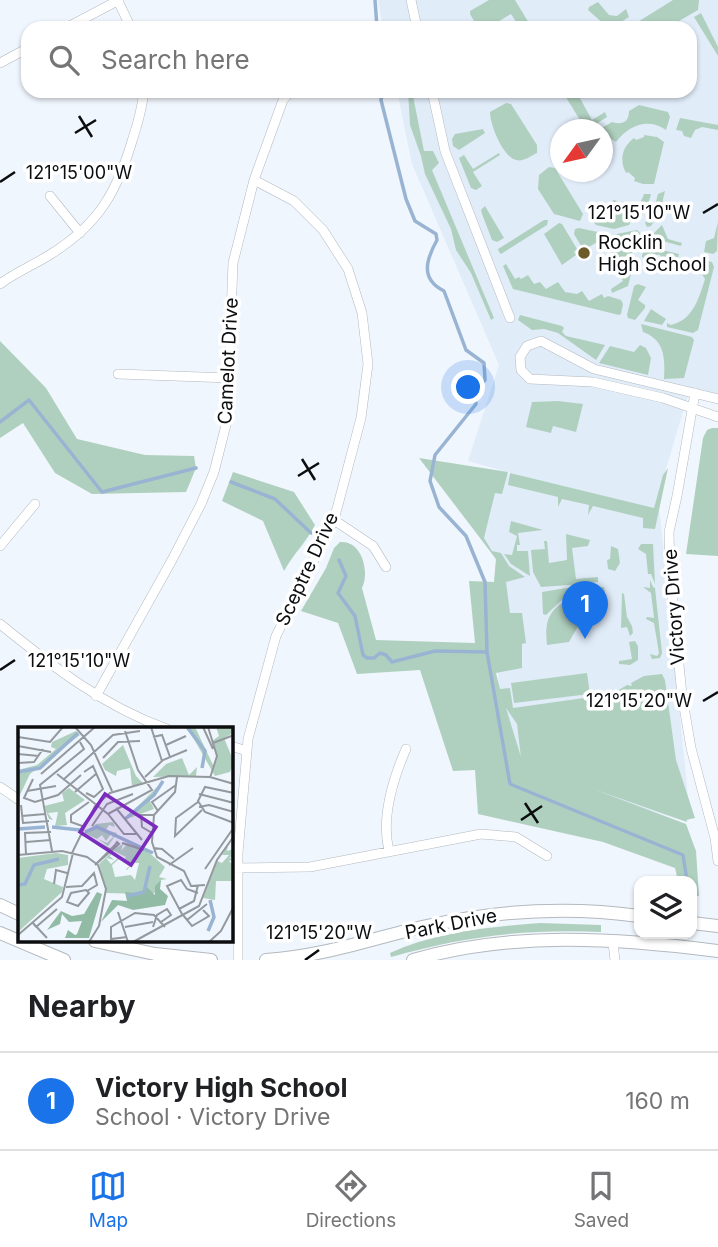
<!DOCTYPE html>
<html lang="en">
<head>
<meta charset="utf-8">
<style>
  body { margin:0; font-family:Inter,sans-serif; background:#f6f6f6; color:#202124 }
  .controls { position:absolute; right:21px; bottom:21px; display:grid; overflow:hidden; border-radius:14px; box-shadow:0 2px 5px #0004 }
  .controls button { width:63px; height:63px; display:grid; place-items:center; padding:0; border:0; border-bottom:2px solid #e0e0e0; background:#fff; color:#202124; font:35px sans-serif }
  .compass { position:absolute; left:550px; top:119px; width:63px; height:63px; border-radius:50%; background:#fff; box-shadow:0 2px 5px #0004; rotate:237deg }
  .you { position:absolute; left:469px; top:388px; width:24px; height:24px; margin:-18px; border:5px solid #fff; border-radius:50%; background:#1a73e8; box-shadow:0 0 0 10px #1a73e833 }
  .badge { display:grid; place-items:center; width:46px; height:46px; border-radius:50%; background:#1a73e8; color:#fff; font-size:23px; font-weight:700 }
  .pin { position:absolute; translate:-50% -58px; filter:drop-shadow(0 2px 4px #0008) }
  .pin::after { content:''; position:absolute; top:37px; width:24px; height:21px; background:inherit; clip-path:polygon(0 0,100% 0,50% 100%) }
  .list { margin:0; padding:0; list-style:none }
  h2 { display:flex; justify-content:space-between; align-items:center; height:91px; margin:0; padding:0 28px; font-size:30px }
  h2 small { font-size:23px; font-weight:400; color:#757577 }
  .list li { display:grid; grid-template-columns:46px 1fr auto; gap:21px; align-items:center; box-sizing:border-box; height:98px; padding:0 28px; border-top:2px solid #e0e0e0 }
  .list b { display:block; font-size:26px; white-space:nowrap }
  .list p { margin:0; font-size:23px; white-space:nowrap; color:#757577 }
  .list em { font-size:23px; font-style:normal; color:#757577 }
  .icon { flex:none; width:38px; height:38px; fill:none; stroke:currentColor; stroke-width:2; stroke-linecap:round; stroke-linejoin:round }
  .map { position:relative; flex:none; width:718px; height:960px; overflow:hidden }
  .search { position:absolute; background:#fff; box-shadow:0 2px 5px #0004; left:21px; right:21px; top:21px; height:77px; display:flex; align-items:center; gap:18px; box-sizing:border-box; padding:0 24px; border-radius:21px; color:#757577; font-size:26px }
  .sheet { height:189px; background:#fff }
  nav { display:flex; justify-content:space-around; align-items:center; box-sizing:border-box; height:98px; border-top:2px solid #e0e0e0; background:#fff; font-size:19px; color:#757577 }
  nav a { display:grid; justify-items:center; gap:4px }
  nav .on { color:#1a73e8 }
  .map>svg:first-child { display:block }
  .built { fill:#e1ecf9; fill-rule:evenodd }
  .green { fill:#b0d0bf; fill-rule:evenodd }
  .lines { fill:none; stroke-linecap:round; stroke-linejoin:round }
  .stream { stroke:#99b4d2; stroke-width:3.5 }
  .street-casing { stroke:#b3b9bf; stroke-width:10 }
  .secondary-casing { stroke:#b3b9bf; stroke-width:14 }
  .street { stroke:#fff; stroke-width:9 }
  .secondary { stroke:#fff; stroke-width:12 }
  .ticks { fill:none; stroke:#0b0d0f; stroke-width:2.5 }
  .poi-dot { fill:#6c5b29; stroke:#fff; stroke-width:2.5 }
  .labels { text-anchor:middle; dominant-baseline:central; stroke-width:7; stroke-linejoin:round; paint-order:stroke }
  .poi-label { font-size:19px; fill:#0b0d0f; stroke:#fff; text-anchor:start }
  .street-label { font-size:19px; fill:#0b0d0f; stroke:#fff }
  .inset-river { fill:none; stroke:#99b4d2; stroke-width:3.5 }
  .inset-road { fill:none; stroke:#94999e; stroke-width:2 }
  .view { fill:#7b2cbf; fill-opacity:0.15; stroke:#7b2cbf; stroke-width:3.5 }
  .inset-edge { fill:none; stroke:#0b0d0f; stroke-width:3.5 }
  .ticks-label { font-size:18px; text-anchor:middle; fill:#0b0d0f; stroke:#fff; stroke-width:7; stroke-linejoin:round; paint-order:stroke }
</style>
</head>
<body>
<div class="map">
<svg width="718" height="960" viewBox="0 0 718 960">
  <rect width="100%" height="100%" fill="#f0f6fd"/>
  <path class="built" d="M378 0H718V395L689 392 654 509 659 510 660 515 690 817 687 822 523 770 499 695 494 583 496 560 474 529 488 470 547 483 468 461 499 365 412 164 397 91H690V28H383ZM560 130H602V172H560Z"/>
  <path class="green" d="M489 0H515L532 28H520L511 14 488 28H478L470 14V11Z
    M673 0H699L698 10 667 28H628Z
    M598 2 609 15 617 16 626 9 629 17 616 25H605L588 10 589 7Z
    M701 13 718 47V56L694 17Z
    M408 91H412L424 151H433L439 163 432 170 494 318 491 320 471 273 456 250 451 229 425 174 421 156 410 125Z
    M562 91H576L592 120 605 112 607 117 590 128H585Z
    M506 103 511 104 537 145V153C530 156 524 162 516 160 503 157 490 125 490 112Z
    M639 105 668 112 670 117 666 130C648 117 628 126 616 142L603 134 602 130 600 129 612 122C621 125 629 123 629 111Z
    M680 118 718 125V130L702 127 695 130 691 138 684 136 682 131 676 130Z
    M483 129 485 133 459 150 453 146 452 139 455 134Z
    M644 135 657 137 664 142 654 184H643L634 181 635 178 628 172 626 173C619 160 622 147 634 138L636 140 644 137Z
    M499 153 500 155 473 172 482 186 476 190 471 188 459 158 464 155 473 169Z
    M549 167 555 168 583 214 580 221 554 214 538 189 539 175Z
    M665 191 660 212 651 226 647 227 645 223 654 209 658 194Z
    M644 194H651L648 205 642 216 638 217 630 205 640 204Z
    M614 200 619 202 631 221 629 225 614 229 596 225 591 219 592 213Z
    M485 206 504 238 497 242 492 240 482 214 481 210Z
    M544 220H548L547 225 501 254 499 252 498 249Z
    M718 222 717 251 713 254 704 252 706 241 714 238Z
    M559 223 562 224 577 249 574 252 576 255 562 265 544 234Z
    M662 225 668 239 682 243 681 246 655 239 654 233Z
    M579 228 612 235 637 230 641 234 637 250 618 262 611 250 606 252 599 241 587 248 585 244 581 246 574 234 575 229Z
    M649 247 679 254 676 266 658 254 651 264 642 257 643 250Z
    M631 259 634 262 628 286 612 293 611 289 623 281 617 271Z
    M702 260 712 262 714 267 698 330 693 333 667 327V323L671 325C693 320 699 298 705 279L700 271Z
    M506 264 515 279 519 277 521 279 528 275 534 284 540 282 546 289 558 282 565 292 577 294 582 291 589 301 602 294 604 298 608 296 621 300 623 304 621 314 619 315 513 289 503 266Z
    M638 284 646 287 638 300 645 305V308L635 320 628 318 627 315 634 286Z
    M651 309 666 319 662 325 644 321Z
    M520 315 562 326 564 328 562 332 566 336 605 345 596 360 558 333 544 329 532 330 518 320Z
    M641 324 692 337 694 340 684 378 664 379C665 358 665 340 643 332Z
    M0 341 46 388 77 439 145 455 194 456 196 468 186 492 92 494 55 473 23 423 0 438Z
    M610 346 634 352 640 345 646 348 651 358 648 375 599 363Z
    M558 401 583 404 576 432 553 426 551 433 526 427 532 402Z
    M712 428H718V556L686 554 703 438 707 430Z
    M419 458 508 472 502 494 495 493 484 538 492 551 501 553 509 566 525 577 506 582 510 613H522L526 643 522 644V668L496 673 500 689 510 688 513 708 612 694 627 685 632 686 631 683 644 676 662 674 665 680 676 760 695 818 686 820 687 822 593 789 686 824 696 851 699 896H692V881H678L675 868 603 842 478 814 475 770 453 771 420 670 357 674 338 623 301 611 326 568 334 548 340 542C362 540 370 572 362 588L376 640 475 643 469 581 494 582 496 559ZM506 708 517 724 521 758V757Z
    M668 468 655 529 643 528V518L593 506 588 515 589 505 562 499 558 507V497L508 485 510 473 654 508 663 475Z
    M233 472 294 492 315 525C305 544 294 553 284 571L263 521 222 501Z
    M511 521 543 530 518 533 520 545H517V551H528L530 576 511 564 504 554 512 555 517 536 509 532Z
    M566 534 590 540 588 546 572 548 576 579 598 577V582L586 583V587L583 584 541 587 533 572 531 550 545 549 544 541H547L549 563 567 560Z
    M641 544H653L655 584 651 574H648L646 554 638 549Z
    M611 546 618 549 620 563 615 571 608 569 607 560 610 559Z
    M650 580 653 587 655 588 662 653 660 658 652 659 650 654 657 656 659 653 654 623 646 619 647 617 654 618 651 593 643 587 650 588Z
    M604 587 605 592 597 594 599 616H603V618L594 616 591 588Z
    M566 588 582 589 583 592 564 598 546 615 543 614 542 592Z
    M622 593 624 594 627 617 632 626 633 633 630 636 627 627 621 628Z
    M577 597 587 599 588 614 580 616 582 625 577 628 569 642 547 645C544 619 550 605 577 597Z
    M635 641 638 646V660L630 665 619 664V661L632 659 629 642Z
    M587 673 590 694 514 703 511 683Z
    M540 923 601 925V932C524 929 465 936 391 957L390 953C436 932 490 927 540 923Z"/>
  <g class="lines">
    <path class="stream" d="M375 0 377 28
      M382 91 381 100 406 199 415 221 436 234 437 240C426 260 420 279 444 291L466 350 484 363 485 380 474 392 476 404 435 455 430 481 439 507 466 536 485 582 487 652 510 784 683 855 687 881
      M0 422 29 400 102 492 196 468
      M231 482 275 499 311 533
      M339 560 346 576 338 593 355 616 363 655 367 658H374L380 653 386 655 392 662 435 651 487 652"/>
    <defs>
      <path id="street" d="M411 0 417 28
        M118 1 131 28
        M66 28 119 0
        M0 63 28 48
        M432 91 445 151 510 318
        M50 196 80 233
        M0 284C16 272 34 265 51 254 99 224 117 192 133 138 138 123 142 107 144 91
        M118 374 230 378
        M695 393 677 496 669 532 670 574 682 695 691 748 715 838 718 861
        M718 399 594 369 541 341 527 346 520 357 521 370 530 379 593 382 663 398 718 417
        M334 520 373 546 386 567
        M0 546 35 504
        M0 624C52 666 103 706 167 729
        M96 696 172 560 201 504 214 472 227 421 233 263 254 180 283 100 291 91
        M231 746 247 751
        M0 787 19 800
        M389 851C381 819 393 779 406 749
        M231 868 310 867 481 834 516 837 547 856
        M613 943 615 960
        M238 960V853L248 739 276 636 334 520 361 418 368 364 362 313 348 269 323 230 294 201 254 180"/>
      <path id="secondary" d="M0 905 19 914
        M692 923 718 926
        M0 933 64 960
        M95 941 155 954 211 960
        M266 960C324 956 367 940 422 927 492 911 568 906 639 916
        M413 960C511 931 617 938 718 951"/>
    </defs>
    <use href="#street" class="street-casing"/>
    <use href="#secondary" class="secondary-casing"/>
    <use href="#street" class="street"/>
    <use href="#secondary" class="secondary"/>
  </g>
  <path class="ticks" d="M79 116 92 137M75 133 96 120M0 182 15 172M703 213 718 204M302 459 315 480M298 476 319 463M0 670 15 660M703 701 718 692M525 803 538 823M521 820 542 806M305 960 319 950"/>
  <circle class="poi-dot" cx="584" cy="253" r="7"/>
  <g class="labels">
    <g class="poi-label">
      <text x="598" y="242">Rocklin<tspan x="598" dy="22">High School</tspan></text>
    </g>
    <g class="street-label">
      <text transform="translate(228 361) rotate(-87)">Camelot Drive</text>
      <text transform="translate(307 569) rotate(-65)">Sceptre Drive</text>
      <text transform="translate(674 607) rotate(-94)">Victory Drive</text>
      <text transform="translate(451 924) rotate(-11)">Park Drive</text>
    </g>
  </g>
  <g transform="translate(18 727)">
    <rect width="215" height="215" fill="#f0f6fd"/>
    <path d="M169 0H177L196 40 199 32 194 14 201 9 198 0H215V6L206 11 216 35 212 45 197 49ZM58 4 62 8 12 47 0 72V43L19 38 38 22 33 20 34 15ZM105 18 118 49 126 57 114 59 112 41 99 44 98 49 87 43 84 37ZM164 31 171 48 179 40 178 49 135 50 148 37ZM146 53 137 69 131 72 136 82 106 93ZM51 61 67 73 47 86 49 98 37 99 40 85 30 86 35 93 31 92 26 79 46 74 44 66ZM95 95 97 100 91 98 88 103 99 106 90 119 80 112 89 116 95 110 93 107 88 114 84 108 79 112 66 106 78 97ZM104 115 114 116 125 120 147 140 141 150 149 152 143 153 139 161 145 170 139 165 132 167 128 160 125 167 88 166 81 137 94 125 92 130H93L96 133 88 131 93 137 100 131 101 132 94 138 97 150 113 148 117 153 121 136H115L109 143 108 142 113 138 105 135 108 130 94 123 105 117 103 124 108 118 127 123ZM210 118 209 124 215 122V131L211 130 215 133 211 134 215 138V154H198L197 173 185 171 199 134 204 136 211 128H204ZM38 126 50 128V138L29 142 26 152 45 160 44 165 0 205V131Z" fill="#b0d0bf"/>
    <path d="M143 153 142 162 150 169 147 178 115 183 100 178 83 195 94 173 109 174 107 165 125 167 128 159 137 168V159ZM79 165 84 167 71 211H47L50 203 57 208 59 207 64 194 51 195 44 187 42 197 29 203 43 184 54 189 66 187Z" fill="#92bba6"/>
    <path class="inset-river" d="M169 0 187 24 184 41M0 45 22 41 60 6M107 92 136 68 145 54M34 100 62 103M0 102 27 100M67 105 79 100 135 126M0 158 7 157 16 138 41 132M109 169 126 165 132 139M190 204 196 190 192 173"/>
    <path class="inset-road" d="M57 0 73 18 94 64M133 0 144 34M185 0 195 22M190 0 199 29 192 51M0 10 32 15 45 0M135 10 144 8 152 30M195 16 216 8M148 18 168 9M0 19 33 25M0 27 21 29M85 31 100 15 122 14M0 36 16 35 25 22M66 45 75 39 85 62 76 70 68 66M23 47 77 0M39 47 90 87 106 107H120M127 50 145 33 169 23M159 50 157 65 136 88 134 115 139 130 166 144 173 159 187 158M15 52 6 71 17 75 40 68 63 48M45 53 95 8 122 4M9 64 38 59M57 65 79 46M216 66 187 60 180 74 187 85 216 96M181 67 216 76M180 75 158 91 157 109 184 83M3 78 5 96 31 94M181 80 191 78 216 85M98 81 124 113M140 84 134 75 158 58M90 87 134 63 120 43 107 4M4 89 27 87M74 99 89 77 115 67M67 100 53 95V88L71 75M62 106 93 123M134 106 124 100 123 88H136M8 115 33 113M99 115 101 117 77 138 97 118ZM104 116 126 123M135 121 144 122 156 132M34 124 22 58 66 22 62 15M54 126 77 79 92 66 151 49 192 50 216 57M0 128 44 124 69 130 80 138 88 162 81 199 71 215M8 128 7 106 33 105M151 138 175 121M187 142 214 103M36 157 38 143 49 146M48 160 64 159 76 146 79 158 69 164M68 163 71 166 60 179 49 175 53 166ZM161 182 176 174 180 158M100 185 110 215M164 187 149 159 163 153 169 162 180 166M165 188 174 199 191 189 185 183M169 193 189 177M18 200 14 195 29 211M18 200 39 182M107 200 135 195M135 200 139 188 149 182 153 188 143 195M0 208 44 170 55 126M109 210 93 212V200L117 186 136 188 147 200M115 215 181 179 199 133 216 109M191 215 203 204 216 179"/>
    <path class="view" d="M87 67 138 100 113 138 62 105Z"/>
    <rect width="215" height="215" class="inset-edge"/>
  </g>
  <g class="ticks-label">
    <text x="79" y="179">121°15'00"W</text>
    <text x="639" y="219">121°15'10"W</text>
    <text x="79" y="667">121°15'10"W</text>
    <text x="639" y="707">121°15'20"W</text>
    <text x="319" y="939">121°15'20"W</text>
  </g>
</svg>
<div class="controls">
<button><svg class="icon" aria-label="layers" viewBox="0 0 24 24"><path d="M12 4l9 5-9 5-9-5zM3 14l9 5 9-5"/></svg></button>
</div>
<svg class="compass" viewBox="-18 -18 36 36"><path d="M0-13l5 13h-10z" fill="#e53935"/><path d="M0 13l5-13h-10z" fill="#757577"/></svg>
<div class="you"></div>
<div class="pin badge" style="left:585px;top:639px">1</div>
<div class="search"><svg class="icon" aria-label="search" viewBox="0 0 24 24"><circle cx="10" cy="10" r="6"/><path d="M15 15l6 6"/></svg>Search here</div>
</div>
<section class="sheet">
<h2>Nearby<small></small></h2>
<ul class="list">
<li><span class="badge">1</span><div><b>Victory High School</b><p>School · Victory Drive</p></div><em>160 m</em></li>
</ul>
</section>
<nav>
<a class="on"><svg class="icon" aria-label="map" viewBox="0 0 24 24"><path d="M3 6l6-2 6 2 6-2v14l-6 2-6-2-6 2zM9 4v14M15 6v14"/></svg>Map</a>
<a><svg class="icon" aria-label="directions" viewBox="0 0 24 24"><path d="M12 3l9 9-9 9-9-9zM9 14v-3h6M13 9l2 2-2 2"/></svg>Directions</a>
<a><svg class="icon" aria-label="saved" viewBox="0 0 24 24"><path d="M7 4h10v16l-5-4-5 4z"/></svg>Saved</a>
</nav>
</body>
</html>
